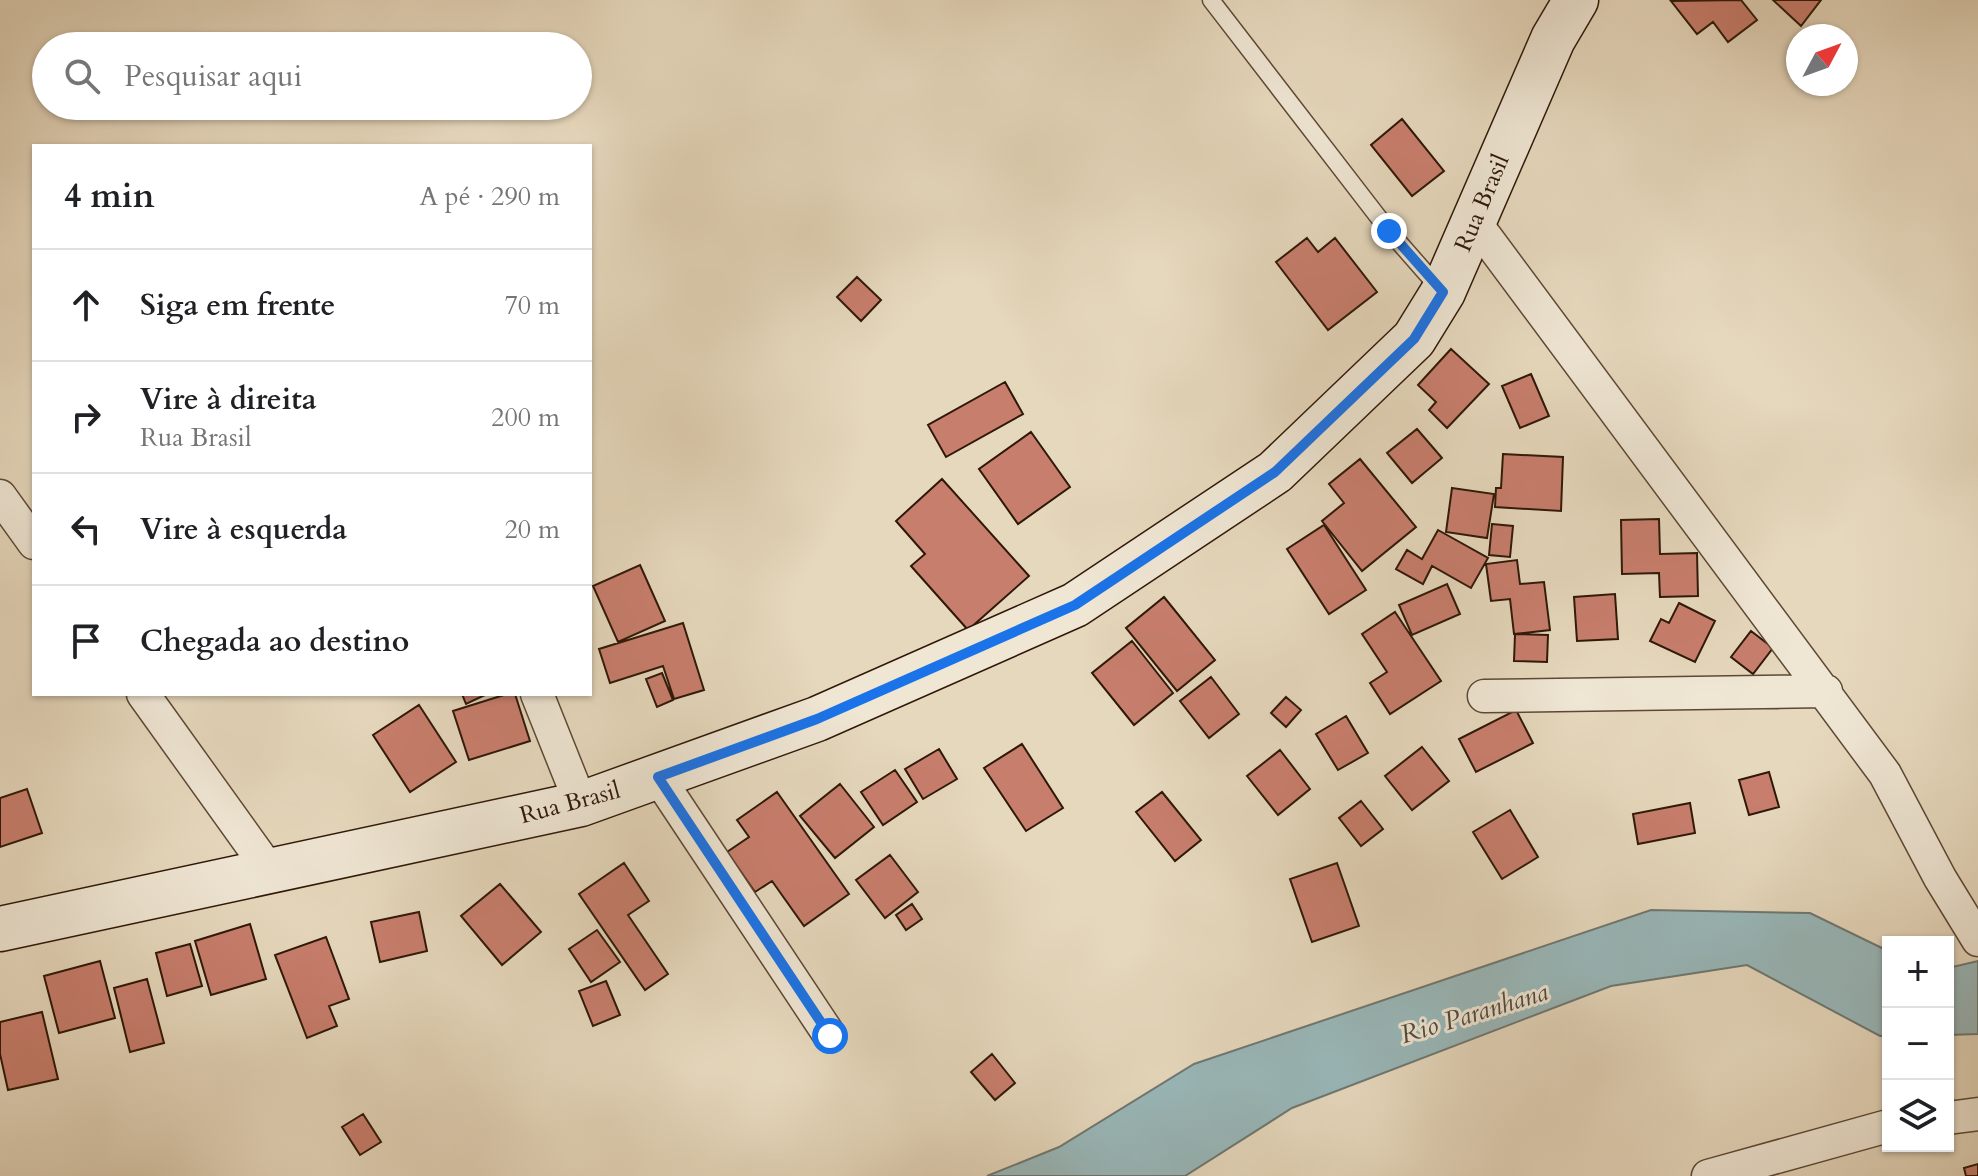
<!DOCTYPE html>
<html lang="pt">
<head>
<meta charset="utf-8">
<style>
  body { margin:0; font-family:Cardo,serif; background:#f6f6f6; color:#202124 }
  .controls { position:absolute; right:24px; bottom:24px; display:grid; overflow:hidden; border-radius:0px; box-shadow:0 2px 6px #0004 }
  .controls button { width:72px; height:72px; display:grid; place-items:center; padding:0; border:0; border-bottom:2px solid #e0e0e0; background:#fff; color:#202124; font:40px sans-serif }
  .compass { position:absolute; left:1786px; top:24px; width:72px; height:72px; border-radius:50%; background:#fff; box-shadow:0 2px 6px #0004; rotate:49deg }
  .stop { position:absolute; width:24px; height:24px; margin:-18px; border:6px solid #1a73e8; border-radius:50%; background:#fff }
  .stop.end { background:#1a73e8; border-color:#fff; box-shadow:0 2px 8px #0008 }
  .list { margin:0; padding:0; list-style:none }
  h2 { display:flex; justify-content:space-between; align-items:center; height:104px; margin:0; padding:0 32px; font-size:34px }
  h2 small { font-size:26px; font-weight:400; color:#757577 }
  .list li { display:grid; grid-template-columns:52px 1fr auto; gap:24px; align-items:center; box-sizing:border-box; height:112px; padding:0 32px; border-top:2px solid #e0e0e0 }
  .list b { display:block; font-size:30px; white-space:nowrap }
  .list p { margin:0; font-size:26px; white-space:nowrap; color:#757577 }
  .list em { font-size:26px; font-style:normal; color:#757577 }
  .icon { flex:none; width:44px; height:44px; fill:none; stroke:currentColor; stroke-width:2; stroke-linecap:round; stroke-linejoin:round }
  .map { position:relative; flex:none; width:1978px; height:1176px; overflow:hidden }
  .search { position:absolute; background:#fff; box-shadow:0 2px 6px #0004; left:32px; top:32px; width:560px; height:88px; display:flex; align-items:center; gap:20px; box-sizing:border-box; padding:0 28px; border-radius:44px; color:#757577; font-size:30px }
  .panel { position:absolute; background:#fff; box-shadow:0 2px 6px #0004; left:32px; top:144px; width:560px; height:552px; border-radius:0px }
  .map>svg:first-child { display:block }
  .water { fill:#99b8ba; stroke:#6f7873; stroke-width:2 }
  .building { fill:#c87e6d; stroke:#2f1808; stroke-width:2 }
  .lines { fill:none; stroke-linecap:round; stroke-linejoin:round }
  .lane-casing { stroke:#5d4835; stroke-width:19 }
  .street-casing { stroke:#5d4835; stroke-width:35 }
  .secondary-casing { stroke:#2f1808; stroke-width:47 }
  .lane { stroke:#efe6d4; stroke-width:16 }
  .street { stroke:#efe6d4; stroke-width:32 }
  .secondary { stroke:#efe6d4; stroke-width:44 }
  .route { stroke:#1a73e8; stroke-width:10 }
  .labels { text-anchor:middle; dominant-baseline:central; stroke-width:6; stroke-linejoin:round; paint-order:stroke }
  .street-label { font-size:24px; fill:#2f1808; stroke:#efe6d4 }
  .water-label { font-size:26px; font-style:italic; fill:#4f483d; stroke:#efe6d4 }
</style>
</head>
<body>
<div class="map">
<svg width="1978" height="1176" viewBox="0 0 1978 1176">
  <rect width="100%" height="100%" fill="#e6d8bd"/>
  <filter id="stains"><feTurbulence type="fractalNoise" baseFrequency=".0025" numOctaves="4"/><feColorMatrix values="0 0 0 0 .2 0 0 0 0 .09 0 0 0 0 .02 0 0 0 .5 -.17"/></filter>
  <radialGradient id="worn" r=".72"><stop offset=".6" stop-color="#630" stop-opacity="0"/><stop offset="1" stop-color="#630" stop-opacity=".3"/></radialGradient>
  <path class="water" d="M1651 910 1810 913 1888 951V1036H1880L1747 965 1611 986 1292 1108 1185 1176H987L1059 1147 1194 1064Z
    M1978 961V1034L1948 1035V968Z"/>
  <path class="building" d="M1741 0 1757 20 1728 42 1713 22 1697 34 1671 1Z
    M1773 0H1821L1801 26Z
    M1402 119 1444 171 1412 196 1371 145Z
    M1307 238 1318 252 1335 238 1377 292 1328 330 1276 262Z
    M857 277 881 300 861 321 837 297Z
    M1451 349 1489 384 1447 428 1429 410 1436 402 1418 385Z
    M1531 374 1549 416 1520 428 1502 386Z
    M1005 382 1023 414 946 457 928 425Z
    M1417 429 1442 458 1412 483 1387 453Z
    M1031 432 1070 487 1018 524 979 469Z
    M1503 454 1563 457 1561 511 1495 507 1496 488H1501Z
    M1360 459 1416 527 1362 571 1322 521 1344 503 1329 484Z
    M942 479 1029 576 968 630 911 566 925 554 896 521Z
    M1452 488 1494 494 1487 538 1446 532Z
    M1659 519 1660 554 1697 553 1698 596 1660 597 1659 573 1622 574 1621 520Z
    M1492 524 1513 526 1510 557 1489 555Z
    M1324 525 1366 590 1329 614 1287 549Z
    M1438 530 1488 558 1471 588 1432 566 1423 584 1396 569 1407 550 1422 559Z
    M1517 560 1520 584 1544 582 1550 630 1514 634 1510 599 1491 601 1486 564Z
    M640 565 665 621 618 642 593 586Z
    M1447 584 1460 614 1412 635 1399 605Z
    M1615 594 1618 639 1577 641 1574 597Z
    M1164 597 1215 660 1177 691 1126 628Z
    M1679 603 1715 621 1695 662 1650 641 1661 619 1669 623Z
    M1395 612 1441 681 1390 714 1370 683 1387 672 1362 634Z
    M683 623 704 690 674 699 663 666 610 683 599 649Z
    M1751 631 1773 648 1753 674 1731 657Z
    M1515 634 1548 635 1547 662 1514 661Z
    M1132 641 1173 693 1134 725 1092 673Z
    M662 673 673 700 657 707 646 679Z
    M1211 677 1239 714 1209 738 1180 701Z
    M462 694H487L466 704Z
    M507 694H515L530 741 469 760 453 711Z
    M1286 697 1301 710 1286 727 1271 713Z
    M419 705 456 762 410 792 373 735Z
    M1516 710 1533 743 1476 772 1459 739Z
    M1346 716 1368 753 1338 770 1316 734Z
    M1022 744 1063 808 1026 831 984 768Z
    M1422 747 1449 781 1412 810 1385 776Z
    M939 749 957 779 923 799 905 769Z
    M1280 750 1310 789 1278 815 1247 776Z
    M895 770 917 802 883 825 861 792Z
    M1769 772 1779 807 1749 815 1739 780Z
    M840 784 874 827 835 858 800 816Z
    M27 789 42 833 0 847V798Z
    M777 792 849 894 804 926 772 881 755 892 727 852 749 837 737 820Z
    M1162 792 1201 840 1175 861 1136 812Z
    M1361 801 1383 829 1361 846 1339 818Z
    M1690 803 1695 833 1638 844 1633 814Z
    M1510 810 1538 857 1502 879 1473 832Z
    M890 855 918 892 885 918 856 880Z
    M624 863 649 901 628 915 668 974 645 990 579 894Z
    M1337 863 1359 926 1312 942 1290 879Z
    M500 884 541 932 502 965 461 916Z
    M912 904 922 919 906 930 896 915Z
    M419 912 427 951 380 962 371 922Z
    M250 924 266 979 211 995 195 941Z
    M597 930 620 962 591 982 569 949Z
    M326 937 349 999 329 1006 337 1026 307 1038 275 955Z
    M190 944 202 986 167 996 156 953Z
    M100 961 115 1018 59 1033 44 976Z
    M147 979 164 1043 130 1052 114 988Z
    M606 981 620 1015 593 1026 579 991Z
    M42 1012 58 1079 8 1090 0 1054V1022Z
    M992 1054 1015 1083 995 1100 971 1072Z
    M363 1114 381 1142 360 1155 342 1127Z
    M1978 1164V1176H1966L1964 1168Z"/>
  <g class="lines">
    <defs>
      <path id="lane" d="M1211 0 1389 231 1439 288"/>
      <path id="street" d="M1474 221 1885 774 1940 878 1978 940
        M0 496 34 543
        M143 694 270 871
        M537 694 581 804
        M1484 696 1826 691
        M658 777 830 1036
        M1948 1118 1978 1114
        M1708 1176 1888 1126"/>
      <path id="secondary" d="M0 929 581 804 817 719 1075 605 1275 472 1414 339 1443 292 1553 39 1576 0"/>
    </defs>
    <use href="#lane" class="lane-casing"/>
    <use href="#street" class="street-casing"/>
    <use href="#secondary" class="secondary-casing"/>
    <use href="#lane" class="lane"/>
    <use href="#street" class="street"/>
    <use href="#secondary" class="secondary"/>
  </g>
  <g class="lines">
    <path class="route" d="M830 1036 658 777 817 719 1075 605 1275 472 1414 339 1443 292 1389 231"/>
  </g>
  <g class="labels">
    <g class="street-label">
      <text transform="translate(1482 203) rotate(-67)">Rua Brasil</text>
      <text transform="translate(570 803) rotate(-15)">Rua Brasil</text>
    </g>
    <g class="water-label">
      <text transform="translate(1474 1013) rotate(-17)">Rio Paranhana</text>
    </g>
  </g>
  <rect width="100%" height="100%" filter="url(#stains)"/>
  <rect width="100%" height="100%" fill="url(#worn)"/>
</svg>
<div class="controls">
<button>+</button>
<button>−</button>
<button><svg class="icon" aria-label="layers" viewBox="0 0 24 24"><path d="M12 4l9 5-9 5-9-5zM3 14l9 5 9-5"/></svg></button>
</div>
<svg class="compass" viewBox="-18 -18 36 36"><path d="M0-13l5 13h-10z" fill="#e53935"/><path d="M0 13l5-13h-10z" fill="#757577"/></svg>
<div class="stop" style="left:830px;top:1036px"></div>
<div class="stop end" style="left:1389px;top:231px"></div>
<div class="search"><svg class="icon" aria-label="search" viewBox="0 0 24 24"><circle cx="10" cy="10" r="6"/><path d="M15 15l6 6"/></svg>Pesquisar aqui</div>
<section class="panel">
<h2>4 min<small>A pé · 290 m</small></h2>
<ul class="list">
<li><svg class="icon" aria-label="ahead" viewBox="0 0 24 24"><path d="M12 20V5M6 11l6-6 6 6"/></svg><div><b>Siga em frente</b></div><em>70 m</em></li>
<li><svg class="icon" aria-label="right" viewBox="0 0 24 24"><path d="M7 20v-9h11M14 6l5 5-5 5"/></svg><div><b>Vire à direita</b><p>Rua Brasil</p></div><em>200 m</em></li>
<li><svg class="icon" aria-label="left" viewBox="0 0 24 24"><path d="M17 20v-9H6M10 6l-5 5 5 5"/></svg><div><b>Vire à esquerda</b></div><em>20 m</em></li>
<li><svg class="icon" aria-label="arrive" viewBox="0 0 24 24"><path d="M6 21V4h12l-3 4 3 4H6"/></svg><div><b>Chegada ao destino</b></div></li>
</ul>
</section>
</div>
</body>
</html>
